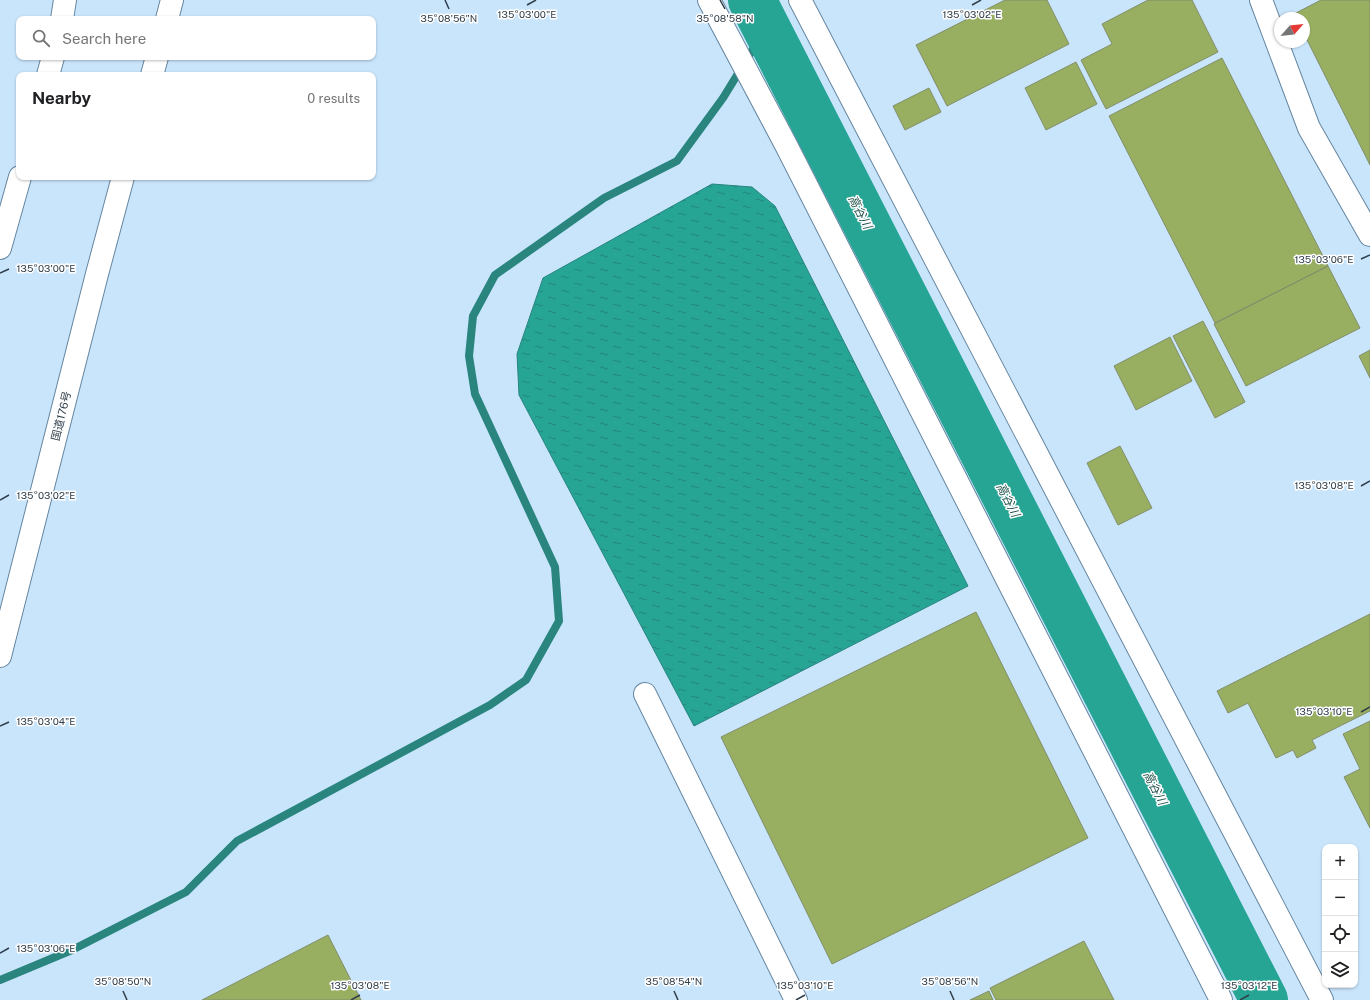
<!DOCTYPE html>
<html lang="en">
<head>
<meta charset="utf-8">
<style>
  body { margin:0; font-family:"Public Sans","Noto Sans JP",sans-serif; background:#f2f2f2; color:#202124 }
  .controls { position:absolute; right:12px; bottom:12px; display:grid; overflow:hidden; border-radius:8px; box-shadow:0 1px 3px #0004 }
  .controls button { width:36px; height:36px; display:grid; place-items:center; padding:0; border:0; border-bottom:1px solid #e0e0e0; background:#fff; color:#202124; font:20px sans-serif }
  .compass { position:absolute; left:1274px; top:12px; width:36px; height:36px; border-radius:50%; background:#fff; box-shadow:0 1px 3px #0004; rotate:63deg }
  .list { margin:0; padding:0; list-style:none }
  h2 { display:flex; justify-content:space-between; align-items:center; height:52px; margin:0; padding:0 16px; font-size:17px }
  h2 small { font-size:13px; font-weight:400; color:#757577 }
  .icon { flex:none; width:22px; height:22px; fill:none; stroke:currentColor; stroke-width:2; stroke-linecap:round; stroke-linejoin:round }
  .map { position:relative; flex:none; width:1370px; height:1000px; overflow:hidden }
  .search { position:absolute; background:#fff; box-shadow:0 1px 3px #0004; left:16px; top:16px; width:360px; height:44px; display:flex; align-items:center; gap:10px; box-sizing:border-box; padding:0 14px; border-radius:8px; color:#757577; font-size:15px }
  .panel { position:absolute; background:#fff; box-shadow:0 1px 3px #0004; left:16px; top:72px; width:360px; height:108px; border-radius:8px }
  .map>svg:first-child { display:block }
  .water { fill:url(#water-ripples); stroke:#29857e }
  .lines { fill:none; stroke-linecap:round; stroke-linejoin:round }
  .stream { stroke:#29857e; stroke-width:8 }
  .river { stroke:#26a494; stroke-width:48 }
  .building { fill:#98af61; stroke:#828e69 }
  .minor-casing { stroke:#6586a0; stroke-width:24 }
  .trunk-casing { stroke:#6586a0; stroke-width:24 }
  .minor { stroke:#fff; stroke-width:22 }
  .trunk { stroke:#fff; stroke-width:22 }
  .ticks { fill:none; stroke:#303e4a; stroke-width:1.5 }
  .labels { text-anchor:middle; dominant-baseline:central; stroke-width:3; stroke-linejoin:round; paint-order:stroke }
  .street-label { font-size:11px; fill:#303e4a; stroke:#fff }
  .water-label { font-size:12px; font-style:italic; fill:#21524b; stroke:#fff }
  .ticks-label { font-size:10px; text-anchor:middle; fill:#303e4a; stroke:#fff; stroke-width:3; stroke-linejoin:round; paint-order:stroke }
</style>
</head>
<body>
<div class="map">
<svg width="1370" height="1000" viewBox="0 0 1370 1000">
  <defs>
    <pattern id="water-ripples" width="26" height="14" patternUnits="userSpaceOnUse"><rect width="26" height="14" fill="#26a494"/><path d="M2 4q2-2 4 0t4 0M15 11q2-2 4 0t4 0" fill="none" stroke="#21877b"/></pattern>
  </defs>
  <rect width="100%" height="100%" fill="#c9e5fc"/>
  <path class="water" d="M712 184 752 187 775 206 968 586 694 726 519 395 517 354 543 278Z"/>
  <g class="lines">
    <path class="stream" d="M0 980 72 950 186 892 237 841 490 705 526 680 559 621 555 567 475 394 469 356 473 316 495 275 604 198 677 161 723 98 766 28"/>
    <path class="river" d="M752 0 1264 1000"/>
  </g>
  <path class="building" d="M1005 0H1047L1069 44 947 106 916 45Z
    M1148 0H1192L1218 52 1106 109 1081 60 1112 44 1102 24Z
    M1321 0H1370V165L1304 34V18H1296L1294 14Z
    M1222 58 1328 266 1215 323 1109 116Z
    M1076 62 1097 104 1046 130 1025 88Z
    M929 88 941 112 905 130 893 106Z
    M1328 266 1360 328 1246 386 1214 324Z
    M1203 321 1245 402 1215 418 1173 336Z
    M1170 337 1192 381 1136 410 1114 366Z
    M1370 350V378L1359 356Z
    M1120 446 1152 508 1118 525 1087 463Z
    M976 612 1088 838 832 964 721 737Z
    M1370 614V711L1312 740 1316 748 1297 758 1293 750 1276 758 1248 703 1228 713 1217 691Z
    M1370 721V828L1344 777 1360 769 1343 734Z
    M328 935 361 1000H202Z
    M1084 941 1114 1000H996L990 988Z
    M989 991 993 1000H970Z"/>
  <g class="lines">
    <defs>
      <path id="minor" d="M709 0 786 145 1221 1000
        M800 0 1322 1000
        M1261 0 1309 128 1370 235
        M62 19 65 0
        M48 75 53 57
        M0 248 20 177
        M645 694 796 1000"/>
      <path id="trunk" d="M167 19 172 0
        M152 75 157 57
        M0 656 97 274 123 177"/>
    </defs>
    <use href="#minor" class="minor-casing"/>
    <use href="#trunk" class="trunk-casing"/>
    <use href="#minor" class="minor"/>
    <use href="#trunk" class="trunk"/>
  </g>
  <path class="ticks" d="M445 0 449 9M720 0 725 9M527 5 536 0M972 5 981 0M1361 259 1370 255M0 273 9 269M1361 486 1370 481M0 500 9 495M1361 712 1370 707M0 726 9 722M0 953 9 948M123 991 127 1000M674 991 678 1000M950 991 954 1000M351 1000 360 995M796 1000 805 995M1240 1000 1249 995"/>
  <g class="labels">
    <g class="street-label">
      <text transform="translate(61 416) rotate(-76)">国道176号</text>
    </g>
    <g class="water-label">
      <text transform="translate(860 212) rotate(63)">高谷川</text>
      <text transform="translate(1008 500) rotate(63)">高谷川</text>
      <text transform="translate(1155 788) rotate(63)">高谷川</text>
    </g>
  </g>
  <g class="ticks-label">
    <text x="527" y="18">135°03'00"E</text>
    <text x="972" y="18">135°03'02"E</text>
    <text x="449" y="22">35°08'56"N</text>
    <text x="725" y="22">35°08'58"N</text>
    <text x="1324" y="263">135°03'06"E</text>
    <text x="46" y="272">135°03'00"E</text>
    <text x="1324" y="489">135°03'08"E</text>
    <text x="46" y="499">135°03'02"E</text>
    <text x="1324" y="715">135°03'10"E</text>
    <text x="46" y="725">135°03'04"E</text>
    <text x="46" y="952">135°03'06"E</text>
    <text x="123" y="985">35°08'50"N</text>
    <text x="674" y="985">35°08'54"N</text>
    <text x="950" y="985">35°08'56"N</text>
    <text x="360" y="989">135°03'08"E</text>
    <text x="805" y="989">135°03'10"E</text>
    <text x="1249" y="989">135°03'12"E</text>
  </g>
</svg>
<div class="controls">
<button>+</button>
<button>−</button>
<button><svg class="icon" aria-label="locate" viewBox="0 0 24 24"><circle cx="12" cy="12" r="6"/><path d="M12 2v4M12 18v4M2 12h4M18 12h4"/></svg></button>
<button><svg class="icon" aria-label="layers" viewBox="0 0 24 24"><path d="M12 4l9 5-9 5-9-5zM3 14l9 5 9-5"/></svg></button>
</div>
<svg class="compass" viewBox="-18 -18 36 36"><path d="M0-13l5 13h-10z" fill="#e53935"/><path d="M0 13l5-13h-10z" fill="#757577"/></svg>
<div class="search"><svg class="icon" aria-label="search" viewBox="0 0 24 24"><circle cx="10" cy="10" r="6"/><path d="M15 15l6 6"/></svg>Search here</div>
<section class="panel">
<h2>Nearby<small>0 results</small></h2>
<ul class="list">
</ul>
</section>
</div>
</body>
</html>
